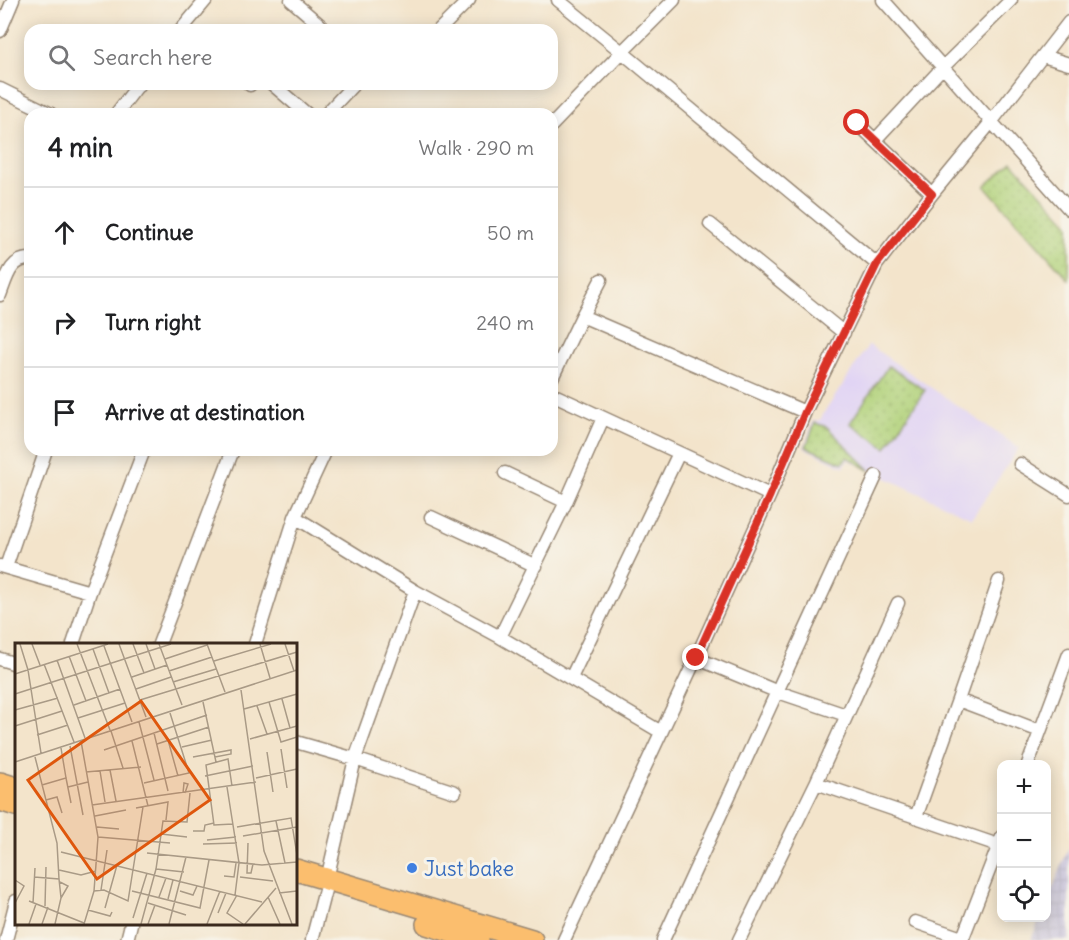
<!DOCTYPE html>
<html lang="en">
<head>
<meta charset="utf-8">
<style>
  body { margin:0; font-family:Delius,sans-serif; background:#f6f6f6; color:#202124 }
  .controls { position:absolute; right:18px; bottom:18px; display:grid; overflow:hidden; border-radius:12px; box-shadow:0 3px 15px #0003 }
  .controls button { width:54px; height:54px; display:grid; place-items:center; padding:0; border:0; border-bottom:2px solid #e0e0e0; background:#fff; color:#202124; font:30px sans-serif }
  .stop { position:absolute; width:18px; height:18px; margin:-14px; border:4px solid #d93025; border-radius:50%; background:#fff }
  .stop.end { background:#d93025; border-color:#fff; box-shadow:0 2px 6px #0008 }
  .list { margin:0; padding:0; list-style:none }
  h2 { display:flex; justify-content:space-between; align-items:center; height:78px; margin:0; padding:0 24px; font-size:26px }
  h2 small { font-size:20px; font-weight:400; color:#757577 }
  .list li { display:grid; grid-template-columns:39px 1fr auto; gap:18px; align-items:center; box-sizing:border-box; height:90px; padding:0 24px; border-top:2px solid #e0e0e0 }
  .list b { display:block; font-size:22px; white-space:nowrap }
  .list em { font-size:20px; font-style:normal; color:#757577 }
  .icon { flex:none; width:33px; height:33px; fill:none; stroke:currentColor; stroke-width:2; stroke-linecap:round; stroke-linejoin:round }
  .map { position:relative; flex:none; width:1069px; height:940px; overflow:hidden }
  .search { position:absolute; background:#fff; box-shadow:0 3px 15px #0003; left:24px; top:24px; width:534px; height:66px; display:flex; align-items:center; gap:15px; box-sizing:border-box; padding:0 21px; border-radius:18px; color:#757577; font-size:22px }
  .panel { position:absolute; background:#fff; box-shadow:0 3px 15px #0003; left:24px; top:108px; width:534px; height:348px; border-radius:18px }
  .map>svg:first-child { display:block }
  .built { fill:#e1d4f4 }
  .industrial { fill:url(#industrial-grid) }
  .grass { fill:url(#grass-dots); stroke:#767e4c; stroke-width:1.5 }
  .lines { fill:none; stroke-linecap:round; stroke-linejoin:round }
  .minor-casing { stroke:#978774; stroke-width:15 }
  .trunk-casing { stroke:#978774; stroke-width:24 }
  .minor { stroke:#fff; stroke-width:12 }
  .trunk { stroke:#fbbe6e; stroke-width:21 }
  .route { stroke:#d93025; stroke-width:8 }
  .shop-dot { fill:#3f7fe0; stroke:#f7f3e8; stroke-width:2 }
  .labels { text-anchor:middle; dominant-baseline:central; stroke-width:6; stroke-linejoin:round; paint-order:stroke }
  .shop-label { font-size:21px; fill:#366cbe; stroke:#f7f3e8; text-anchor:start }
  .inset-road { fill:none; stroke:#a99a86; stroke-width:1.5 }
  .view { fill:#df570d; fill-opacity:0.15; stroke:#df570d; stroke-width:3 }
  .inset-edge { fill:none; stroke:#3b2a1e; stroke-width:3 }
</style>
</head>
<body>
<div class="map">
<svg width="1069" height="940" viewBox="0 0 1069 940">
  <defs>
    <pattern id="industrial-grid" width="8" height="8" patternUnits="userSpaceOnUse" patternTransform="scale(1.5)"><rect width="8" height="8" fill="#c5c0db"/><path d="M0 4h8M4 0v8" fill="none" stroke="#aaa5bc"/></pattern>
    <pattern id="grass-dots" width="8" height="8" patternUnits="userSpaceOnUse" patternTransform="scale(1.5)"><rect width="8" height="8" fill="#b1d27a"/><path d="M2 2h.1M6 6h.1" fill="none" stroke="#99b469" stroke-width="1.8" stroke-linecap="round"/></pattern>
  </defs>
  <rect width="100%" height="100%" fill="#f7f3e8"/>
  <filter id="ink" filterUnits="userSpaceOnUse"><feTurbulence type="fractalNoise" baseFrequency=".0167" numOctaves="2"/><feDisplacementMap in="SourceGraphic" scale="12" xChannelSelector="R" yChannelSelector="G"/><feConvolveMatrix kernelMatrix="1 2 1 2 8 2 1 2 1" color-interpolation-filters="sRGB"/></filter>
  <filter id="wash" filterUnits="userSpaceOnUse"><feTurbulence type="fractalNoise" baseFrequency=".008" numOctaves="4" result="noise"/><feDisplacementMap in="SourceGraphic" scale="24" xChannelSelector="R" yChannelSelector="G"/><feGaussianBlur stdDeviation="1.35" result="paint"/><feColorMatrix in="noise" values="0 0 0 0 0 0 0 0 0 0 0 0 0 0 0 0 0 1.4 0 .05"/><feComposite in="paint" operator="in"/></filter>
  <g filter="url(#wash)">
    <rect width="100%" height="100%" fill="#f3e4cb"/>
    <path class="built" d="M869 345 1019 448 972 518 848 460 844 467 804 448 813 421 820 420 826 410Z"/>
    <path class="industrial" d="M1069 847V940H1031L1040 918H1046L1047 902Z"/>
    <path class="grass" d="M1012 162 1069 224V280L985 186Z
      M888 366 925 390 886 448 850 423Z
      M815 423 827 427 871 471 847 457 843 463 806 447Z"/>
  </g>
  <g filter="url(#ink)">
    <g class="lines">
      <defs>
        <path id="minor" d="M291 0 326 30
          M558 0 622 52 877 264
          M883 0 1069 209
          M181 30 206 0
          M439 30 469 0
          M0 31 13 0
          M1043 56 1069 64
          M249 84 250 85
          M272 84 307 114
          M0 89 51 114
          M116 114 139 84
          M326 114 354 84
          M857 123 932 194
          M552 125 622 52 674 0
          M875 140 943 67 1011 0
          M710 224 844 333
          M0 295C6 280 10 258 30 259
          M582 316 805 412
          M552 378 582 316 601 280
          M552 394 770 495
          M1020 464 1069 495
          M505 473 566 502
          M295 517 415 591 500 637 661 732
          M431 517 536 566
          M0 566 90 592
          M6 567 46 450
          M999 581 958 700 1040 731
          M500 637 566 502 603 418
          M73 644 90 592 144 450
          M159 644 233 450
          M255 644 295 517 326 450
          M696 658 778 692 846 715
          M0 659 16 664
          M571 678 679 453
          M296 742 355 759 455 792
          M1028 764 1069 654
          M816 783 898 603
          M916 817 958 700
          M327 879 355 759 415 591
          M915 922 962 938
          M6 940 16 901
          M127 940 131 924
          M312 940 325 890
          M564 940 696 658 770 495 805 412 877 264 932 194 992 121 1069 22
          M663 940 876 476
          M739 940 816 783 998 845
          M962 940 1002 837"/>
        <path id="trunk" d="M0 783 16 788
          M0 800 16 805
          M296 870 532 940
          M427 924 478 940"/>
      </defs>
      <use href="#minor" class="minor-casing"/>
      <use href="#trunk" class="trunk-casing"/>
      <use href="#minor" class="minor"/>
      <use href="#trunk" class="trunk"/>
    </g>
  </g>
  <g class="lines" filter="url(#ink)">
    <path class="route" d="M696 658 770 495 805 412 877 264 932 194 857 123"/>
  </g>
  <circle class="shop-dot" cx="412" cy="868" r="6"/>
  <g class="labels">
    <g class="shop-label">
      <text x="424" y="868">Just bake</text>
    </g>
  </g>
  <g transform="translate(15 643)">
    <rect width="282" height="282" fill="#f3e4cb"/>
    <path class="inset-road" d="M5 1 13 27 26 110M17 1 25 22M62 1 95 87M104 1 131 74M118 1 129 30M131 1 140 26M144 1 167 62M192 1 210 49M245 1 255 35M270 1 279 28M89 3 117 79M78 6 94 50M54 13 71 58M150 16 192 2M42 17 70 95M199 18 256 1M29 21 59 99M154 28 197 14M0 31 93 1M117 34 152 22M158 39 201 26M121 46 156 34M226 47 249 208 277 281M0 51 156 1M267 56 275 85M125 57 282 9M188 59 201 119M254 59 266 99 282 94M59 62 105 46M242 63 252 91M229 66 282 51M0 67 43 55M63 75 110 60M124 79 139 137M0 83 47 68M96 88 108 125M139 90 153 148M22 92 53 82M235 96 282 83M153 97 163 133M66 98 83 194 79 248 69 281M117 98 133 163M142 101 194 84M55 103 68 172M167 104 197 97M266 106 272 145M89 107 192 72M252 109 258 149M20 114 42 200 44 236M178 114 216 107V111L200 114M0 119 282 27M95 127 101 158M85 128 90 159M71 129 126 124M190 133 238 123M51 135 56 160M241 135 282 126M129 140 174 130 155 70M27 142 51 135 46 105M217 143 213 116 191 122 199 182 218 181M53 144 73 139M212 144 224 220 220 252M168 150 169 140 173 141 170 150M31 157 42 154 47 170M77 162 241 139M121 165 153 159 151 177M80 173 111 167M261 178 270 220M82 184 104 186M222 184 276 175 282 212M178 188H189L190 182 199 180M146 191 172 194M228 193 282 184M83 194 155 200M192 197 221 194M233 200 232 230H236L238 221M188 201 222 200M46 209 247 259M132 210 247 222 282 219M141 226 169 229M44 227 66 232 81 228M209 233 219 234 221 220M19 234 44 236 46 255 40 281M225 234 258 238M0 237 9 243 0 260M45 239 53 243 46 255M86 247 92 207M79 248 89 247 113 258 128 164M117 248 185 265 194 217M165 248 178 252 182 243M264 250 282 248M222 252 212 270 228 281M144 254 151 235M253 254 265 281M153 256 158 237M14 258 69 280M18 260 20 225M133 260 171 272M30 263 31 224M90 265 102 222M73 267 95 273 97 269M203 270 211 250M118 275 132 230M14 281 21 261M27 281 33 264M126 281 141 226 148 178 172 179 175 150M133 281 140 262M154 281 171 214M192 281 205 248M230 281 261 245"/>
    <path class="view" d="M126 58 195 157 82 236 13 137Z"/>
    <rect width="282" height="282" class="inset-edge"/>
  </g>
</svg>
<div class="controls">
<button>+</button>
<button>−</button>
<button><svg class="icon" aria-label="locate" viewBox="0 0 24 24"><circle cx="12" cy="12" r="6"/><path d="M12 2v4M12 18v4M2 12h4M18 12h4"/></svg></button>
</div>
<div class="stop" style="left:857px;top:123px"></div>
<div class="stop end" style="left:696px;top:658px"></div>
<div class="search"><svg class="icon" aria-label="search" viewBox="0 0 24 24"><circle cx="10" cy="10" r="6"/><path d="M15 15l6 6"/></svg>Search here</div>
<section class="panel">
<h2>4 min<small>Walk · 290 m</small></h2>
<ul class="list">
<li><svg class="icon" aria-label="ahead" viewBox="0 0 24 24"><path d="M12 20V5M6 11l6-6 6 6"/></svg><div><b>Continue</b></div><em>50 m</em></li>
<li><svg class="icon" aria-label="right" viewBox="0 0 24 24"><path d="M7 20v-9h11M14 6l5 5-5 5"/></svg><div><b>Turn right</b></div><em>240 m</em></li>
<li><svg class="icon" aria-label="arrive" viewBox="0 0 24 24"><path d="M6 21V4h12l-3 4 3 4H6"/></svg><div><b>Arrive at destination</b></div></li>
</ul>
</section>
</div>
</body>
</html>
